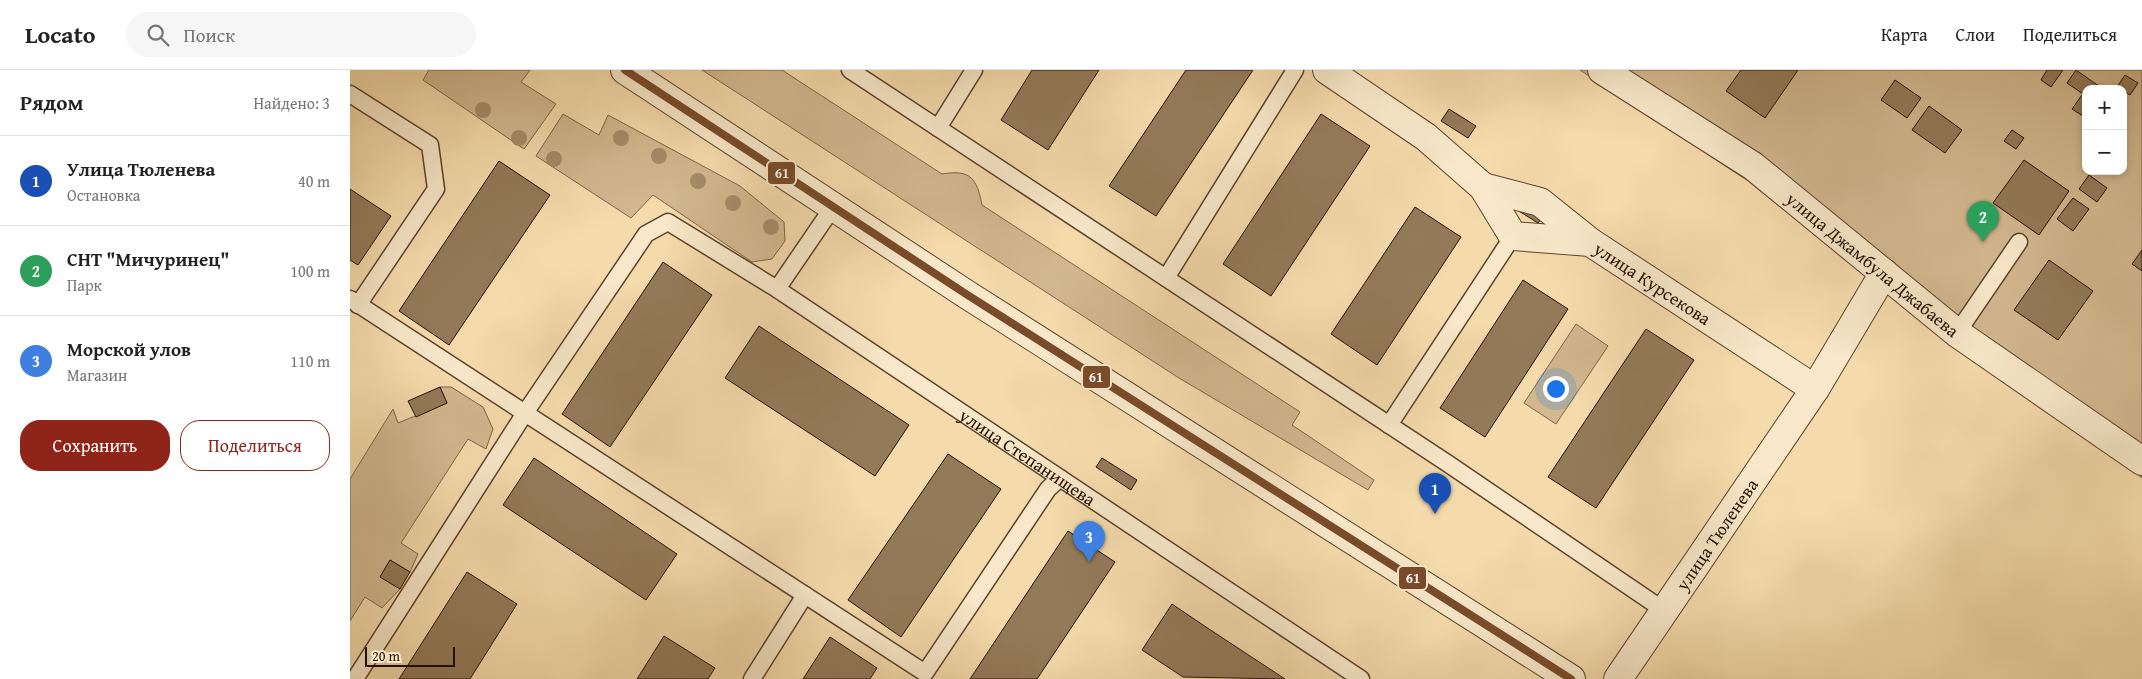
<!DOCTYPE html>
<html lang="ru">
<head>
<meta charset="utf-8">
<style>
  body { margin:0; font-family:"Gentium Book Plus",serif; background:#f6f6f6; color:#222 }
  .controls { position:absolute; right:15px; top:15px; display:grid; overflow:hidden; border-radius:10px; box-shadow:0 2px 8px #0003 }
  .controls button { width:45px; height:45px; display:grid; place-items:center; padding:0; border:0; border-bottom:1px solid #e0e0e0; background:#fff; color:#222; font:25px sans-serif }
  .scale { position:absolute; left:15px; bottom:12px; width:90px; box-sizing:border-box; padding-left:5px; border:2px solid #281000; border-top:0; font-size:14px; line-height:18px; white-space:nowrap; color:#281000; -webkit-text-stroke:4px #f8e8c9; paint-order:stroke }
  .you { position:absolute; left:1205px; top:318px; width:18px; height:18px; margin:-12px; border:4px solid #fff; border-radius:50%; background:#1a73e8; box-shadow:0 0 0 8px #1a73e833 }
  .badge { display:grid; place-items:center; width:32px; height:32px; border-radius:50%; background:#8f2418; color:#fff; font-size:16px; font-weight:700 }
  .pin { position:absolute; translate:-50% -41px; filter:drop-shadow(0 1px 2px #0008) }
  .pin::after { content:''; position:absolute; top:26px; width:18px; height:15px; background:inherit; clip-path:polygon(0 0,100% 0,50% 100%) }
  .list { margin:0; padding:0; list-style:none }
  h2 { display:flex; justify-content:space-between; align-items:center; height:65px; margin:0; padding:0 20px; font-size:21px }
  h2 small { font-size:16px; font-weight:400; color:#767676 }
  .list li { display:grid; grid-template-columns:32px 1fr auto; gap:15px; align-items:center; box-sizing:border-box; height:90px; padding:0 20px; border-top:1px solid #e0e0e0 }
  .list b { display:block; font-size:19px; white-space:nowrap }
  .list p { margin:0; font-size:16px; white-space:nowrap; color:#767676 }
  .list em { font-size:16px; font-style:normal; color:#767676 }
  .actions { display:flex; gap:10px; padding:15px 20px }
  .actions a { flex:1; padding:11px 0; border:1px solid #8f2418; border-radius:20px; text-align:center; font-size:18px; color:#8f2418 }
  .actions .main { background:#8f2418; color:#fff }
  .icon { flex:none; width:28px; height:28px; fill:none; stroke:currentColor; stroke-width:2; stroke-linecap:round; stroke-linejoin:round }
  .map { position:relative; flex:none; width:1792px; height:609px; overflow:hidden }
  header { display:flex; align-items:center; gap:30px; box-sizing:border-box; height:70px; padding:0 25px; background:#fff; border-bottom:1px solid #e0e0e0 }
  header strong { font-size:24px }
  nav { display:flex; gap:28px; margin-inline-start:auto; font-size:18px }
  .search { width:350px; height:45px; background:#f6f6f6; display:flex; align-items:center; gap:12px; box-sizing:border-box; padding:0 18px; border-radius:28px; color:#767676; font-size:19px }
  main { display:flex }
  aside { flex:1; background:#fff }
  .map>svg:first-child { display:block }
  .green { fill:#d2b88f; stroke:#7d6448; fill-rule:evenodd }
  .building { fill:#937a59; stroke:#281000 }
  .lines { fill:none; stroke-linecap:round; stroke-linejoin:round }
  .service-casing { stroke:#5b432b; stroke-width:19 }
  .minor-casing { stroke:#5b432b; stroke-width:30 }
  .tertiary-casing { stroke:#5b432b; stroke-width:30 }
  .service { stroke:#f8e8c9; stroke-width:16 }
  .minor { stroke:#f8e8c9; stroke-width:28 }
  .tertiary { stroke:#f8e8c9; stroke-width:28 }
  .bus-1-casing { stroke:#f8e8c9; stroke-width:11 }
  .bus-1 { stroke:#7a4b2a; stroke-width:8 }
  .tree { fill:#a58c69 }
  .labels { text-anchor:middle; dominant-baseline:central; stroke-width:4.5; stroke-linejoin:round; paint-order:stroke }
  .street-label { font-size:18px; fill:#281000; stroke:#f8e8c9 }
  .line-badge { stroke:#f8e8c9; stroke-width:2 }
  .badge-label { font-size:14px; text-anchor:middle; font-weight:bold; fill:#fff }
</style>
</head>
<body>
<header>
<strong>Locato</strong>
<div class="search"><svg class="icon" aria-label="search" viewBox="0 0 24 24"><circle cx="10" cy="10" r="6"/><path d="M15 15l6 6"/></svg>Поиск</div>
<nav><a>Карта</a><a>Слои</a><a>Поделиться</a></nav>
</header>
<main>
<aside>
<h2>Рядом<small>Найдено: 3</small></h2>
<ul class="list">
<li><span class="badge" style="background:#1a4fb4">1</span><div><b>Улица Тюленева</b><p>Остановка</p></div><em>40 m</em></li>
<li><span class="badge" style="background:#2e9e5b">2</span><div><b>СНТ &quot;Мичуринец&quot;</b><p>Парк</p></div><em>100 m</em></li>
<li><span class="badge" style="background:#3f7fe0">3</span><div><b>Морской улов</b><p>Магазин</p></div><em>110 m</em></li>
</ul>
<div class="actions"><a class="main">Сохранить</a><a>Поделиться</a></div>
</aside>
<div class="map">
<svg width="1792" height="609" viewBox="0 0 1792 609">
  <rect width="100%" height="100%" fill="#f5dbac"/>
  <filter id="stains"><feTurbulence type="fractalNoise" baseFrequency=".004" numOctaves="4"/><feColorMatrix values="0 0 0 0 .2 0 0 0 0 .09 0 0 0 0 .02 0 0 0 .5 -.17"/></filter>
  <radialGradient id="worn" r=".72"><stop offset=".6" stop-color="#630" stop-opacity="0"/><stop offset="1" stop-color="#630" stop-opacity=".3"/></radialGradient>
  <path class="green" d="M79 0H180L171 12 206 34 174 79 73 10Z
    M352 0H432L592 104C621 99 627 109 632 135L950 342 942 355 1024 410 1018 420 829 308Z
    M1230 0H1792V408L1548 232 1398 111ZM1736 19H1773V101H1736Z
    M213 44 249 65 258 45 390 116 434 152 435 171 422 189 402 192 303 125 281 148 186 86Z
    M1226 254 1258 276 1206 354 1174 333Z
    M90 317H101L133 337 143 359 136 379 118 369 51 473 68 484 60 502 40 490 30 507 50 519 32 538 15 527 0 551V409L43 339 48 353 97 333Z"/>
  <path class="building" d="M682 0H749L698 80 651 50Z
    M836 0H903L806 146 759 116Z
    M1391 0H1448L1415 48 1376 21Z
    M1697 0H1713L1701 17 1691 10Z
    M1726 0 1753 19H1736V26L1717 13Z
    M1775 5 1788 13 1780 25 1767 17Z
    M1545 10 1571 28 1557 48 1531 30Z
    M1732 25 1736 28V48L1722 39Z
    M1579 36 1612 60 1595 83 1562 60Z
    M1099 39 1126 56 1118 68 1091 51Z
    M971 44 1020 76 921 226 873 194Z
    M1662 60 1674 68 1666 79 1654 71Z
    M1674 90 1719 121 1689 165 1643 133Z
    M149 91 200 125 99 275 49 241Z
    M1739 105 1757 118 1747 132 1729 119Z
    M0 119 41 146 8 195 0 190Z
    M1723 128 1739 139 1723 161 1707 149Z
    M1065 137 1111 167 1027 295 981 264Z
    M1164 138 1194 145 1188 153Z
    M1792 180V201L1782 194Z
    M1699 190 1743 221 1708 270 1664 240Z
    M313 192 362 225 260 377 212 344Z
    M1173 210 1218 239 1135 367 1090 338Z
    M409 256 559 355 525 406 375 308Z
    M1296 259 1344 290 1246 438 1198 407Z
    M90 317 97 333 66 347 58 331Z
    M598 384 651 419 551 567 498 530Z
    M184 388 327 484 296 530 153 435Z
    M752 388 787 410 781 420 746 397Z
    M718 461 765 492 687 609H620Z
    M40 490 60 502 50 519 30 507Z
    M117 502 167 534 120 609H49Z
    M822 534 859 559 935 609 833 607 792 580Z
    M314 566 365 598 358 609H287Z
    M480 567 527 598 520 609H453Z"/>
  <g class="lines">
    <defs>
      <g id="service">
        <path d="M500 0 1097 393 1315 541"/>
        <path d="M0 24 80 75 86 119 8 235"/>
        <path d="M588 58 624 0"/>
        <path id="s1" d="M483 137 427 219 1011 609"/>
        <path d="M816 208 945 0"/>
        <path d="M427 219 318 152 296 164 175 343 575 603 698 419 710 408"/>
        <path d="M0 229 175 343 5 609"/>
        <path d="M1607 263 1669 172"/>
        <path d="M1039 355 1163 166"/>
        <path d="M402 609 455 525"/>
      </g>
      <g id="minor">
        <path id="s2" d="M977 0 1076 67 1133 117 1163 166 1240 172 1465 319"/>
        <path id="s3" d="M1252 0 1403 96 1607 263 1792 391"/>
        <path d="M1133 117 1190 132 1240 172"/>
        <path id="s4" d="M1268 609 1465 319 1534 203"/>
      </g>
      <path id="tertiary" d="M275 0 616 224 1221 609"/>
    </defs>
    <use href="#service" class="service-casing"/>
    <use href="#minor" class="minor-casing"/>
    <use href="#tertiary" class="tertiary-casing"/>
    <use href="#service" class="service"/>
    <use href="#minor" class="minor"/>
    <use href="#tertiary" class="tertiary"/>
    <defs>
      <path id="bus-1" d="M275 0 616 224 1221 609"/>
    </defs>
    <use href="#bus-1" class="bus-1-casing"/>
    <use href="#bus-1" class="bus-1"/>
  </g>
  <g class="tree">
    <circle cx="133" cy="40" r="8"/>
    <circle cx="169" cy="68" r="8"/>
    <circle cx="271" cy="68" r="8"/>
    <circle cx="309" cy="86" r="8"/>
    <circle cx="204" cy="89" r="8"/>
    <circle cx="348" cy="111" r="8"/>
    <circle cx="383" cy="133" r="8"/>
    <circle cx="421" cy="157" r="8"/>
  </g>
  <g class="labels">
    <g class="street-label">
      <text stroke="none"><textPath href="#s3" startOffset="334">улица Джамбула Джабаева</textPath></text>
      <text stroke="none"><textPath href="#s2" startOffset="405">улица Курсекова</textPath></text>
      <text stroke="none"><textPath href="#s1" startOffset="401">улица Степанищева</textPath></text>
      <text stroke="none"><textPath href="#s4" startOffset="175">улица Тюленева</textPath></text>
    </g>
  </g>
  <g class="line-badge">
    <rect x="417" y="91" width="29" height="24" rx="5" fill="#7a4b2a"/>
    <rect x="732" y="295" width="29" height="24" rx="5" fill="#7a4b2a"/>
    <rect x="1048" y="496" width="29" height="24" rx="5" fill="#7a4b2a"/>
  </g>
  <g class="badge-label">
    <text x="432" y="108">61</text>
    <text x="746" y="312">61</text>
    <text x="1063" y="513">61</text>
  </g>
  <rect width="100%" height="100%" filter="url(#stains)"/>
  <rect width="100%" height="100%" fill="url(#worn)"/>
</svg>
<div class="controls">
<button>+</button>
<button>−</button>
</div>
<div class="scale">20 m</div>
<div class="you"></div>
<div class="pin badge" style="left:1085px;top:444px;background:#1a4fb4">1</div>
<div class="pin badge" style="left:1633px;top:172px;background:#2e9e5b">2</div>
<div class="pin badge" style="left:739px;top:492px;background:#3f7fe0">3</div>
</div>
</main>
</body>
</html>
